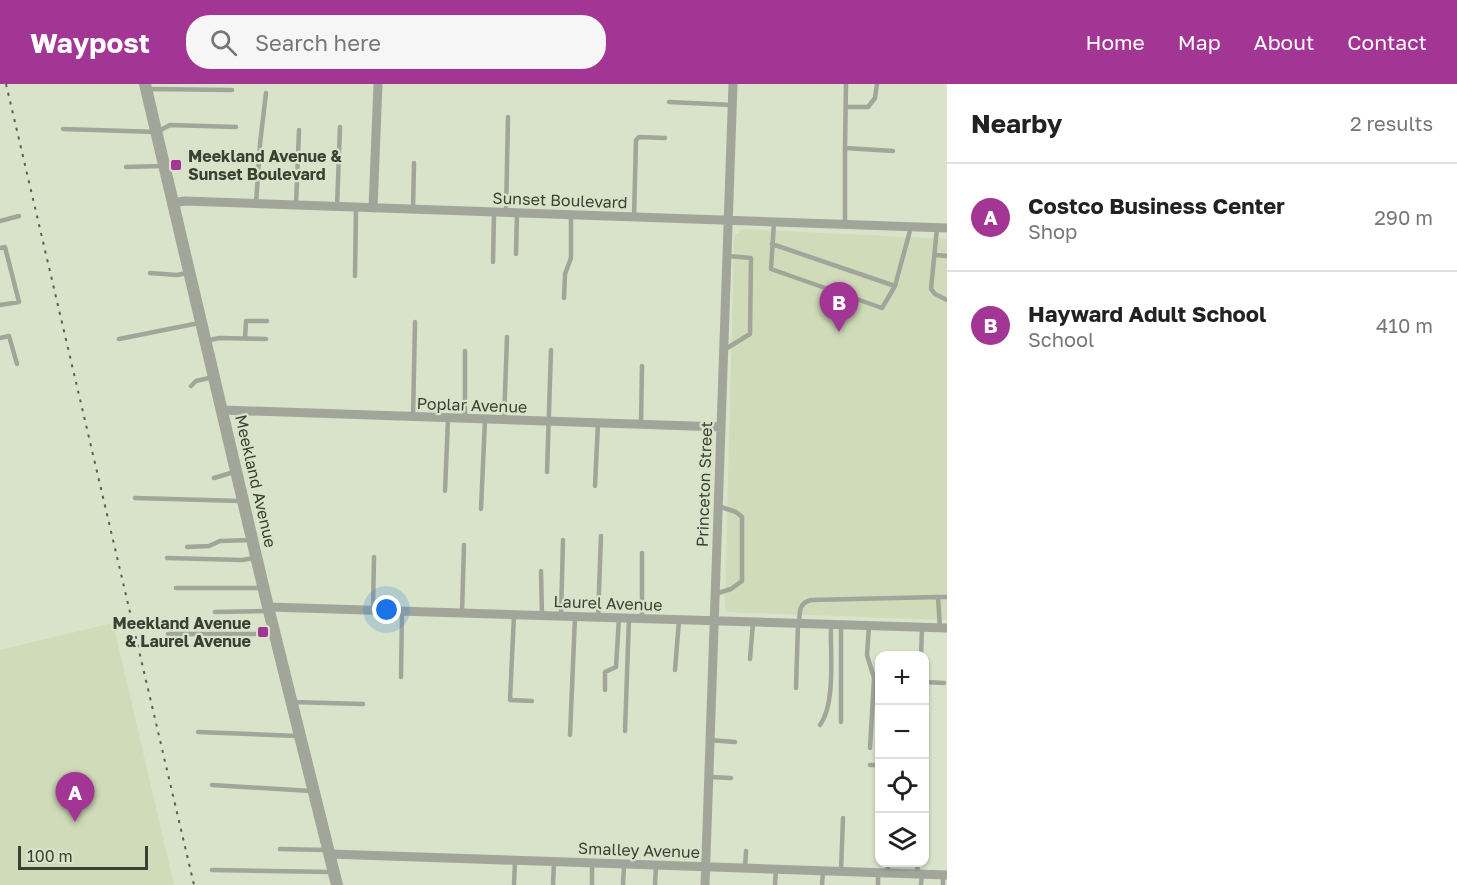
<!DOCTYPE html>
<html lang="en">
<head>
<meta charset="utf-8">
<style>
  body { margin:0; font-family:"Golos Text",sans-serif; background:#f6f6f6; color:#222 }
  .controls { position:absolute; right:18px; bottom:18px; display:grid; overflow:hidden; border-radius:12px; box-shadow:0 2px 4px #0004 }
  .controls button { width:54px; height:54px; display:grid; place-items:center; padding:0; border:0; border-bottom:2px solid #e0e0e0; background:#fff; color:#222; font:30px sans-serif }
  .scale { position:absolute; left:18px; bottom:15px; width:130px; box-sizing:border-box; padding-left:6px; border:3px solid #3b3f34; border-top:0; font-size:16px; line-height:21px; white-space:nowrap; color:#3b3f34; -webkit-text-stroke:4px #d9e3c9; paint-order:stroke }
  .you { position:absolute; left:387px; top:526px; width:21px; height:21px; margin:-15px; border:4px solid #fff; border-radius:50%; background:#1a73e8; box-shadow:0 0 0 9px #1a73e833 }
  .badge { display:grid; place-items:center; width:39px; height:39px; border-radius:50%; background:#a33695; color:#fff; font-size:20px; font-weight:700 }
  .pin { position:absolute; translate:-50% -50px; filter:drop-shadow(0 2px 3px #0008) }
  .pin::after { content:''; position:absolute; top:32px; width:21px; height:18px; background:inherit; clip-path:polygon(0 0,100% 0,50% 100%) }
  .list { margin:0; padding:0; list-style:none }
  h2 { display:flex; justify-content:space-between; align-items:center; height:78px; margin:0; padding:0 24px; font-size:26px }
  h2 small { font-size:20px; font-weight:400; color:#767676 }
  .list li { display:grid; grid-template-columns:39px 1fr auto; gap:18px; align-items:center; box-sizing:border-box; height:108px; padding:0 24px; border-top:2px solid #e0e0e0 }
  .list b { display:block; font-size:22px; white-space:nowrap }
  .list p { margin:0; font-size:20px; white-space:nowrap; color:#767676 }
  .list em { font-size:20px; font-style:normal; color:#767676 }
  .icon { flex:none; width:33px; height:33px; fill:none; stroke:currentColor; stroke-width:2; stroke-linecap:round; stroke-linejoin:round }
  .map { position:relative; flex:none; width:947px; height:801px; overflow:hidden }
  header { display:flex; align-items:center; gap:36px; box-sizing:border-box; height:84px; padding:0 30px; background:#a33695; color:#fff }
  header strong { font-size:28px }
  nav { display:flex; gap:33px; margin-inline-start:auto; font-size:21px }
  .search { width:420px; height:54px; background:#f6f6f6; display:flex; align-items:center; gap:15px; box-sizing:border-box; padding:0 21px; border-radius:24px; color:#767676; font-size:22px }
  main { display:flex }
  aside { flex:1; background:#fff }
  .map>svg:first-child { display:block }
  .built { fill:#cfdbb9 }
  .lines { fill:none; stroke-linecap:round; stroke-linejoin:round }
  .service { stroke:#a1a59a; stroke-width:4.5 }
  .minor { stroke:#a1a59a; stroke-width:9 }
  .tertiary { stroke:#a1a59a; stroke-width:12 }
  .rail { stroke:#5a5f51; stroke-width:2; stroke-dasharray:3 6; stroke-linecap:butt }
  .poi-dot { fill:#a33695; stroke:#d9e3c9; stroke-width:2 }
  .labels { text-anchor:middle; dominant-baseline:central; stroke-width:4.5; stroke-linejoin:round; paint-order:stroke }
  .poi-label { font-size:16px; font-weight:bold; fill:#3b3f34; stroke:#d9e3c9; text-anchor:start }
  .street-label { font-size:16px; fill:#3b3f34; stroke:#d9e3c9 }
</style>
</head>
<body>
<header>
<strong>Waypost</strong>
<div class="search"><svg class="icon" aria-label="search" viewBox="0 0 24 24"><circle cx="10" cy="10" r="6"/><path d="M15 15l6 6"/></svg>Search here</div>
<nav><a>Home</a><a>Map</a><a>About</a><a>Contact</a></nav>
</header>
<main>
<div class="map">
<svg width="947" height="801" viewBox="0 0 947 801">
  <rect width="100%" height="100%" fill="#d9e3c9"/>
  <path class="built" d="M744 145 947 155V536L727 528 725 525 734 155 736 150Z
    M113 539 174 801H0V566Z"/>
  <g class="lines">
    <path class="service" d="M149 5 232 6
      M669 18 732 21
      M846 23H868L875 14 877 0
      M63 45 157 48 170 41 236 43
      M845 64 846 0
      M126 83 162 82
      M256 120 260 60 266 9
      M296 121 299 46
      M337 123 340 43
      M413 126 414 79
      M506 129 508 33
      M634 133 636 56 639 53 665 54
      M0 137 19 132
      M774 138 771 185 882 224 895 202 911 143
      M845 141V64L893 67
      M937 144 931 205 935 210 947 216
      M772 160 895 202
      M0 164 5 163 19 218 0 221
      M516 170 517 129
      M936 171 947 172
      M493 178 494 129
      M150 189 177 191 187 189
      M355 192 356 124
      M564 214 565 190 571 174V131
      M0 254 9 252 17 280
      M245 254 246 237H267
      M119 255 199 239
      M206 257 219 254 266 255
      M724 266 750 250 751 174 728 172
      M191 302 196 297 213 293
      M413 334 415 238
      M465 335V267
      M504 337 507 253
      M641 340 642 282
      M547 388 551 266
      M214 394 234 388
      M595 402 598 339
      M445 407 448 335
      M135 414 241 417
      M481 425 485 336
      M187 463 209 462 220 457 252 456
      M642 469V534
      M167 474 242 476 254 474
      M541 487 542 532
      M176 504H261
      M715 510 731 505 742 497V433L736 428 718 422
      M938 513H947
      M373 526 374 473
      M215 528 267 527
      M462 529 464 461
      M514 531 510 616 532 617
      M561 532 563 456
      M598 533 601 452
      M799 540C800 529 798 519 811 516L938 513 940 544
      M869 542 867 571 874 594 870 664
      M168 550H273
      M921 572 922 544
      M750 575 753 539
      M675 586 679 536
      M401 593 402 527
      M924 598 944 599
      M796 604 798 540
      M605 606V588L616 583 619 533
      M292 618 363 620
      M841 638V541
      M820 641C836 619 830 568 831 541
      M625 647 629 534
      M198 648 298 652
      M570 651 575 533
      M709 656 735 658
      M870 681H880
      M710 693 731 694
      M212 701 311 707
      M280 765 326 766
      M745 784 746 767
      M212 786 331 788
      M841 787 843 734
      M888 789V778
      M917 790 918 778
      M514 801 515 777
      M553 801 554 778
      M592 801V779
      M623 801 624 781
      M655 801 656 782
      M775 801 776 785
      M822 801 823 787
      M878 801V789
      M921 801 922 791
      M943 801V791"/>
    <path class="minor" d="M173 119 185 117 947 144
      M373 124 378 0
      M222 326 721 343
      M268 523 947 544
      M330 770 947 791
      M705 801 733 0"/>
    <path class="tertiary" d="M145 0 268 523 337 801"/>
    <path class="rail" d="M6 0 194 801"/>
  </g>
  <g class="poi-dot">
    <rect x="170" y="75" width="12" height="12" rx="3"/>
    <rect x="257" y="542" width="12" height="12" rx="3"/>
  </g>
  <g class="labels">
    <g class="poi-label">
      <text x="188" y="72">Meekland Avenue &amp;<tspan x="188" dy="18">Sunset Boulevard</tspan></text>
      <text x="251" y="539" text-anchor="end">Meekland Avenue<tspan x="251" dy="18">&amp; Laurel Avenue</tspan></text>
    </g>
    <g class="street-label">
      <text transform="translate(560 116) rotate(2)">Sunset Boulevard</text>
      <text transform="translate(472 321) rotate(2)">Poplar Avenue</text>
      <text transform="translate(256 397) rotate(77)">Meekland Avenue</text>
      <text transform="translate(704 400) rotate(-88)">Princeton Street</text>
      <text transform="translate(608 519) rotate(2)">Laurel Avenue</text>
      <text transform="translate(639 766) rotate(2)">Smalley Avenue</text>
    </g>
  </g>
</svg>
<div class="controls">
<button>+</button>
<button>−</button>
<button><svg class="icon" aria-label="locate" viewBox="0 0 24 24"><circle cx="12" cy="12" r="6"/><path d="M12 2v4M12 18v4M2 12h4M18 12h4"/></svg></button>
<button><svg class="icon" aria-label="layers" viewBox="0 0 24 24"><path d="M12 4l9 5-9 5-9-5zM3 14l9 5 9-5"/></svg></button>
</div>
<div class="scale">100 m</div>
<div class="you"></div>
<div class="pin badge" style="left:75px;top:738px">A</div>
<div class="pin badge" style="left:839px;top:248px">B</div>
</div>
<aside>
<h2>Nearby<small>2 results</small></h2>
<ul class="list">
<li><span class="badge">A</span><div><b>Costco Business Center</b><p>Shop</p></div><em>290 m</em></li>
<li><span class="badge">B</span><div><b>Hayward Adult School</b><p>School</p></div><em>410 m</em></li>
</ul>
</aside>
</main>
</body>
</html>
